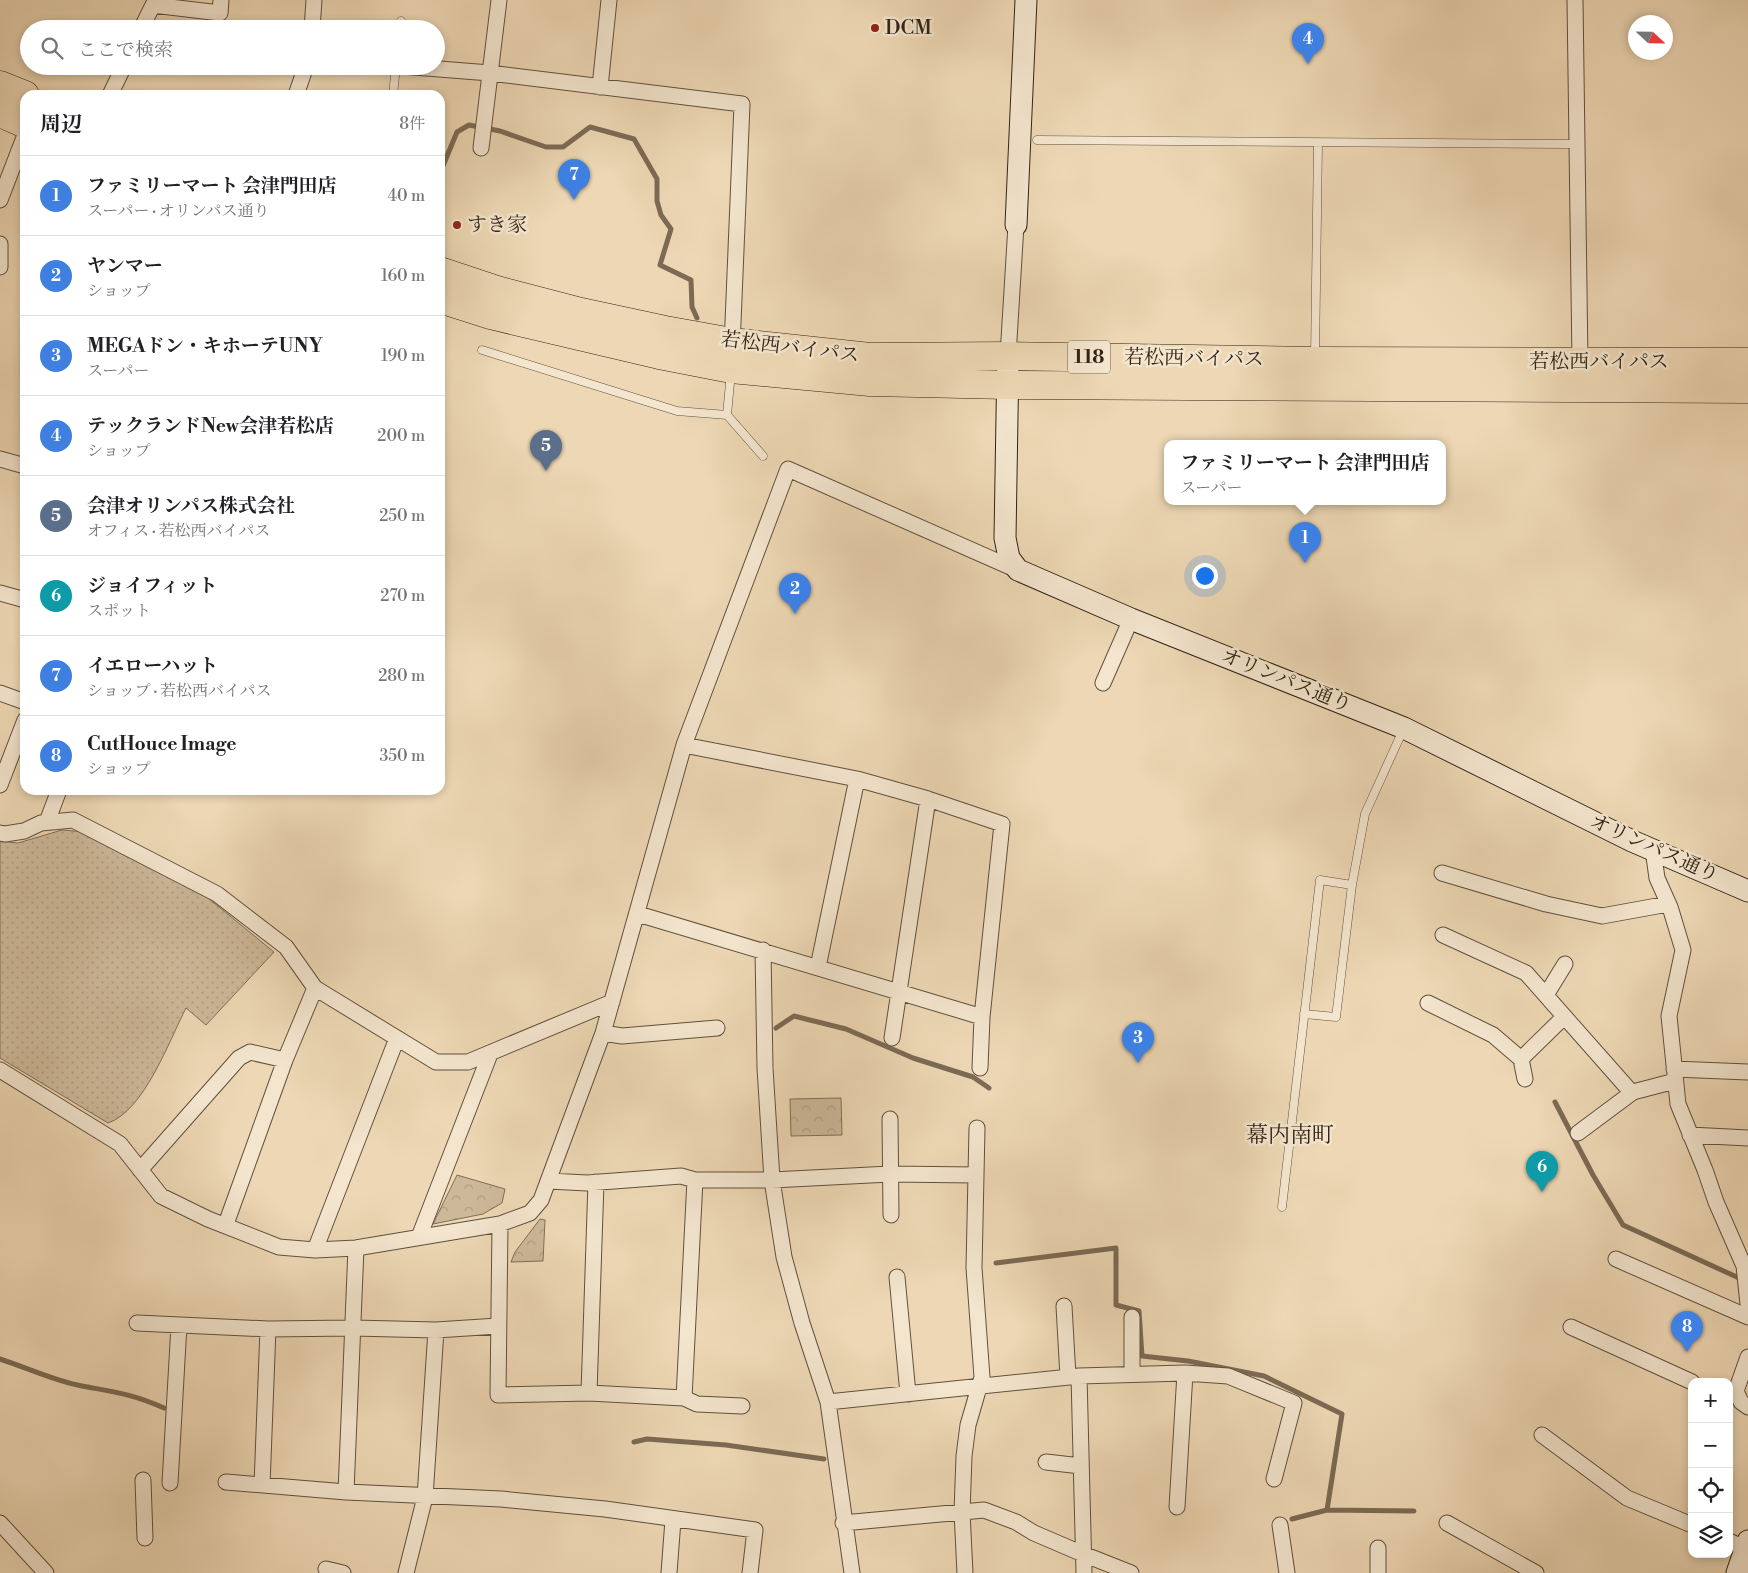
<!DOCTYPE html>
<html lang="ja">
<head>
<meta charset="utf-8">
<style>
  body { margin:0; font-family:"Libre Bodoni","Noto Serif JP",serif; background:#f6f6f6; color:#202124 }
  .controls { position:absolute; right:15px; bottom:15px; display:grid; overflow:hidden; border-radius:10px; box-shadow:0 2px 8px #0003 }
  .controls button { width:45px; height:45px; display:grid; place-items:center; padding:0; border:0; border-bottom:1px solid #e0e0e0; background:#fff; color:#202124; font:25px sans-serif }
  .compass { position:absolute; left:1628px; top:15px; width:45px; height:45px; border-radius:50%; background:#fff; box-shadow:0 2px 8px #0003; rotate:112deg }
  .you { position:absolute; left:1204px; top:575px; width:18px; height:18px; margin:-12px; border:4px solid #fff; border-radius:50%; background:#1a73e8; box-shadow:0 0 0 8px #1a73e833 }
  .badge { display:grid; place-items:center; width:32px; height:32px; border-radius:50%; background:#1a73e8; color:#fff; font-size:16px; font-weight:700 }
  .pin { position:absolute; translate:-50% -41px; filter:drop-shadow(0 1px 2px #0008) }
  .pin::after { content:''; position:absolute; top:26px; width:18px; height:15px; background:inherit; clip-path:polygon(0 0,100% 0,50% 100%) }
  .popup { position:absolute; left:1164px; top:440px; width:282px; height:65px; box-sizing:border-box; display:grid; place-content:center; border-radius:10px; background:#fff; filter:drop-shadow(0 1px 4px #0005); font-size:16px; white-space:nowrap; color:#757577 }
  .popup b { font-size:19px; color:#202124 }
  .popup::after { content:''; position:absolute; left:50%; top:100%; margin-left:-10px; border:10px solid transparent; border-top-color:#fff }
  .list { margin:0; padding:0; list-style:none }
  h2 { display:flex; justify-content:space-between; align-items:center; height:65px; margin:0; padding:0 20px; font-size:21px }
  h2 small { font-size:16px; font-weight:400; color:#757577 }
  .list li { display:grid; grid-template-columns:32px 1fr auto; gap:15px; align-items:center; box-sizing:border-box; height:80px; padding:0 20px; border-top:1px solid #e0e0e0 }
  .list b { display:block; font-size:19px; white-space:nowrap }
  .list p { margin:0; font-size:16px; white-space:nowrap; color:#757577 }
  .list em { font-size:16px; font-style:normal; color:#757577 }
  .icon { flex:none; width:28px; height:28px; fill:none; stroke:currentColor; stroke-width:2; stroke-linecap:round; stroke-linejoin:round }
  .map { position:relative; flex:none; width:1748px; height:1573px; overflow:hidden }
  .search { position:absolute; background:#fff; box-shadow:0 2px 8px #0003; left:20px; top:20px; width:425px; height:55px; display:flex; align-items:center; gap:12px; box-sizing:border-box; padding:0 18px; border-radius:28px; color:#757577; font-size:19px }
  .panel { position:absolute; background:#fff; box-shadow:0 2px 8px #0003; left:20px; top:90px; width:425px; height:705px; border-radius:15px }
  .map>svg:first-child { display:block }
  .grass { fill:url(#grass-dots); stroke:#806e57 }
  .park { fill:url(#park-crowns); stroke:#806e57 }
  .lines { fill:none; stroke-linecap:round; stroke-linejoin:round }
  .stream { stroke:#7c6a54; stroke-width:5 }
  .lane-casing { stroke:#61503d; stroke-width:9 }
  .street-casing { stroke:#61503d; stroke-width:17 }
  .secondary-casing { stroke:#322315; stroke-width:23 }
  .highway-casing { stroke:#322315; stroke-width:29 }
  .lane { stroke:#f3e5ce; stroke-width:8 }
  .street { stroke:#f3e5ce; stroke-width:15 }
  .secondary { stroke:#f3e5ce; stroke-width:21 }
  .highway { stroke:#edd7b4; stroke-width:28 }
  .poi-dot { fill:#8f2418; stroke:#f3e5ce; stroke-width:2 }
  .labels { text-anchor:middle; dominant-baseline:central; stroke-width:5; stroke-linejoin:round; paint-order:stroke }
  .shield { fill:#f3e5ce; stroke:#6c5d4c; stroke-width:1 }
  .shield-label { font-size:19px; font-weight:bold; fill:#322315 }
  .poi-label { font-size:20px; fill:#322315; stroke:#f3e5ce; text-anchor:start }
  .street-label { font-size:20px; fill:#322315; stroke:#f3e5ce }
  .quarter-label { font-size:22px; fill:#322315; stroke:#f3e5ce }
</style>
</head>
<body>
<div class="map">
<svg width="1748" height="1573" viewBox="0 0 1748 1573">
  <defs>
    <pattern id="grass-dots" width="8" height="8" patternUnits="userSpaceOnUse" patternTransform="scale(1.25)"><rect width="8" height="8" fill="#cdb899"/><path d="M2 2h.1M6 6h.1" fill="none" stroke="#b09e83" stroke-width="1.8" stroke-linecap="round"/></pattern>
    <pattern id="park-crowns" width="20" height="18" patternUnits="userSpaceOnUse" patternTransform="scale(1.25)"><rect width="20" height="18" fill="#cdb899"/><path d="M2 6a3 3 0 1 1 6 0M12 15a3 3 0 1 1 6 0" fill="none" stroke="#b09e83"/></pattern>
  </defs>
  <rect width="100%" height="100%" fill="#edd7b4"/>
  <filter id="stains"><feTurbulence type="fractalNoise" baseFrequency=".004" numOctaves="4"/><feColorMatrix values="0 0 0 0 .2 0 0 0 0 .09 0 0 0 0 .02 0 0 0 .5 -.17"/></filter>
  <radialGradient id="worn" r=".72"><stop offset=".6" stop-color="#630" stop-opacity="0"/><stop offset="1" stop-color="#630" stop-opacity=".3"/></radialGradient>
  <path class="grass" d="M62 830 86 832 197 889 274 952 206 1025 186 1008C169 1041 144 1111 108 1123L0 1058V841L18 843Z"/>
  <path class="park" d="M841 1098 842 1135 791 1136 790 1099Z
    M457 1175 505 1189 502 1203 483 1214 433 1224Z
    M540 1219 545 1220 543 1261 511 1262 515 1252Z"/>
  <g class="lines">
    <path class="stream" d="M440 173 457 132 469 125 500 131 546 147H563L590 127 634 139 657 179V201L661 215 671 229 660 265 691 280 692 307 697 318
      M776 1028 794 1016 846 1029 913 1058 973 1077 989 1088
      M1555 1102 1593 1175 1623 1225 1739 1278 1740 1282
      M996 1263 1116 1248V1305L1139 1311 1142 1356 1188 1361 1264 1376 1342 1414 1327 1510
      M0 1359C25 1367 57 1382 82 1386 114 1392 133 1394 164 1408
      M634 1442 647 1439 726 1445 824 1459
      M1292 1519 1327 1510 1414 1511"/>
    <defs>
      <path id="lane" d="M401 29V21
        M393 95 396 66
        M1037 140 1570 144
        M482 350 677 411 727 415
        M1315 356 1318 143
        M731 372 727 415 763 456
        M1304 1014 1336 1017 1352 885
        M1282 1207 1320 880 1352 885 1365 814 1403 730"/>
      <path id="street" d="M1575 0 1580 362
        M141 29 153 5 220 13 221 0
        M312 29 314 0
        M401 66 490 73 742 104 732 347
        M600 87 609 0
        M110 95 124 66
        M296 95 306 66
        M481 148 499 0
        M0 200 25 135
        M0 244V267
        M1008 356 1016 225
        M0 459 25 466
        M0 593 25 600
        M1103 683 1131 619
        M0 693 25 702
        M684 745 857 779 928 799 1002 824 982 1017 980 1068
        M0 785 25 720
        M47 822 59 790
        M0 833 5 834 24 831 41 823 73 820 217 894 286 947 315 988
        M1653 850 1657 878 1670 907 1683 950 1669 1016 1678 1104 1705 1170 1716 1202 1744 1266 1748 1304
        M1442 873 1546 904 1602 916 1668 904
        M638 914 982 1017
        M1443 935 1526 973 1632 1093
        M763 950 765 1068 772 1180 784 1257 802 1323 828 1402 852 1573
        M818 967 857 779
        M1546 995 1565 964
        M1428 1003 1493 1035 1521 1059 1525 1079
        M603 1033 622 1036 717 1028
        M892 1038 928 799
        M1521 1059 1564 1017
        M1674 1069 1748 1072
        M0 1070 120 1144 161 1196 208 1219 279 1247 315 1250 356 1248 500 1224 530 1213 541 1200 603 1033 684 745 788 469 1017 570
        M890 1119 891 1215
        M1578 1133 1633 1092 1675 1081
        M1690 1135 1748 1138
        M140 1170 239 1058 250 1052 285 1060
        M549 1181 587 1183 681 1176 695 1180H772L890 1174 976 1175
        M226 1224 285 1060 315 988 436 1062H468L612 1002
        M500 1224 498 1395 589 1393 684 1398 695 1180
        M419 1237 490 1054
        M315 1250 397 1038
        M1616 1259 1748 1317
        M897 1277 908 1394
        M1064 1306 1068 1377
        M1132 1317V1374
        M137 1323 268 1329 353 1328 436 1330
        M1571 1327 1692 1382
        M1748 1357 1736 1391 1741 1402 1748 1407
        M1079 1376 1084 1573
        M589 1393 596 1182
        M684 1398 697 1404 742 1406
        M828 1402 1079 1376 1185 1373 1228 1376 1294 1403 1274 1479
        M1542 1435 1627 1498 1692 1525
        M1046 1462 1081 1466
        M143 1480 145 1538
        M226 1482 346 1492 501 1499 605 1509 755 1530 750 1573
        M170 1483 179 1325
        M262 1485 268 1329
        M346 1492 356 1248
        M1177 1507 1185 1373
        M0 1523 46 1573
        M843 1523 984 1510 1016 1522 1034 1533 1083 1554 1131 1573
        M1447 1523 1536 1573
        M1280 1525 1287 1573
        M1729 1541 1745 1548
        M1378 1548V1573
        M326 1569 343 1573
        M406 1573 425 1497 436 1330 498 1326
        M669 1573 673 1520
        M965 1573 962 1512 964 1456 968 1425 982 1377 974 1268 977 1128"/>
      <path id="secondary" d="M1016 225 1026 0
        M1008 356 1005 538 1009 558 1018 570 1131 619 1404 728 1632 841 1748 891
        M1737 1573 1748 1541"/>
      <path id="highway" d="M0 85 25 95
        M0 113 25 124
        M440 271 497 290 581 312 665 330 732 342 870 357 1008 356 1315 361 1748 362
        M440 299 490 315 659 355 731 369 870 382 1008 385 1748 389"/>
    </defs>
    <use href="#lane" class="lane-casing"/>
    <use href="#street" class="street-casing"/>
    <use href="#secondary" class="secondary-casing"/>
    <use href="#highway" class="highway-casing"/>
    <use href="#lane" class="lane"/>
    <use href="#street" class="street"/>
    <use href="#secondary" class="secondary"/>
    <use href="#highway" class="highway"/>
  </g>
  <g class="poi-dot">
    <circle cx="875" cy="28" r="5"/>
    <circle cx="457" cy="225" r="5"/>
  </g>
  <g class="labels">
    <rect class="shield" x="1068" y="340.5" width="42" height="33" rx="4"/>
    <g class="shield-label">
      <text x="1089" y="357">118</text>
    </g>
    <g class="poi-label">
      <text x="885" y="28">DCM</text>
      <text x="467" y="225">すき家</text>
    </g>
    <g class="street-label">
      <text transform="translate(790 348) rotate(7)">若松西バイパス</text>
      <text transform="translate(1194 359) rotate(1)">若松西バイパス</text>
      <text x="1599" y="362">若松西バイパス</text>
      <text transform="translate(1286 681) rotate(22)">オリンパス通り</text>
      <text transform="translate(1654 849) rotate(24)">オリンパス通り</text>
    </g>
    <g class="quarter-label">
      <text x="1290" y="1135">幕内南町</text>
    </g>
  </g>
  <rect width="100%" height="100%" filter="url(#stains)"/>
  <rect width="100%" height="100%" fill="url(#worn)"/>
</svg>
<div class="controls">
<button>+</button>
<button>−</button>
<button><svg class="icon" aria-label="locate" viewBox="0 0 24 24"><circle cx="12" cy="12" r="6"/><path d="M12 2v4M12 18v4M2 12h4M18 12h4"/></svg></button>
<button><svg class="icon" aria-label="layers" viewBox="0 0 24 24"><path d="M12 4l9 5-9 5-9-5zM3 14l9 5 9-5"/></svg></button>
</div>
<svg class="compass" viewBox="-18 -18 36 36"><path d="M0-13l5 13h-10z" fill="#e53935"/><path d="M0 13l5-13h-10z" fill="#757577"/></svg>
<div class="you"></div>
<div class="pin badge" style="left:1305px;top:563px;background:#3f7fe0">1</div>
<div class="popup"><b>ファミリーマート 会津門田店</b>スーパー</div>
<div class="pin badge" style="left:795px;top:614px;background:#3f7fe0">2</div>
<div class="pin badge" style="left:1138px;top:1063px;background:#3f7fe0">3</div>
<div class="pin badge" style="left:1308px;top:64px;background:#3f7fe0">4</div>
<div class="pin badge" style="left:546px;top:471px;background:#5c6f8a">5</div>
<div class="pin badge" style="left:1542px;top:1192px;background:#0f9aa8">6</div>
<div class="pin badge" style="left:574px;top:200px;background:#3f7fe0">7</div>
<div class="pin badge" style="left:1687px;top:1352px;background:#3f7fe0">8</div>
<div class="search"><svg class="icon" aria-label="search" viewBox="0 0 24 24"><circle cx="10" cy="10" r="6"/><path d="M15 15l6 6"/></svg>ここで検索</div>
<section class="panel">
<h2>周辺<small>8件</small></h2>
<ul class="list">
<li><span class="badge" style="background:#3f7fe0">1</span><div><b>ファミリーマート 会津門田店</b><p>スーパー · オリンパス通り</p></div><em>40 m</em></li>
<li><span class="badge" style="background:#3f7fe0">2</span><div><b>ヤンマー</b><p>ショップ</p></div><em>160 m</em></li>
<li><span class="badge" style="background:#3f7fe0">3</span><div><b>MEGAドン・キホーテUNY</b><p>スーパー</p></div><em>190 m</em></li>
<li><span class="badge" style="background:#3f7fe0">4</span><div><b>テックランドNew会津若松店</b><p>ショップ</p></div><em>200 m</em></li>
<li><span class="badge" style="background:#5c6f8a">5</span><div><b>会津オリンパス株式会社</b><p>オフィス · 若松西バイパス</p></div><em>250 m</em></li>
<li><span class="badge" style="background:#0f9aa8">6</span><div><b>ジョイフィット</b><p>スポット</p></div><em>270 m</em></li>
<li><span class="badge" style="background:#3f7fe0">7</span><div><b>イエローハット</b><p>ショップ · 若松西バイパス</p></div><em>280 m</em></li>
<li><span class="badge" style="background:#3f7fe0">8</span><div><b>CutHouce Image</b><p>ショップ</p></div><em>350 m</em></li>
</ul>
</section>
</div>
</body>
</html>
